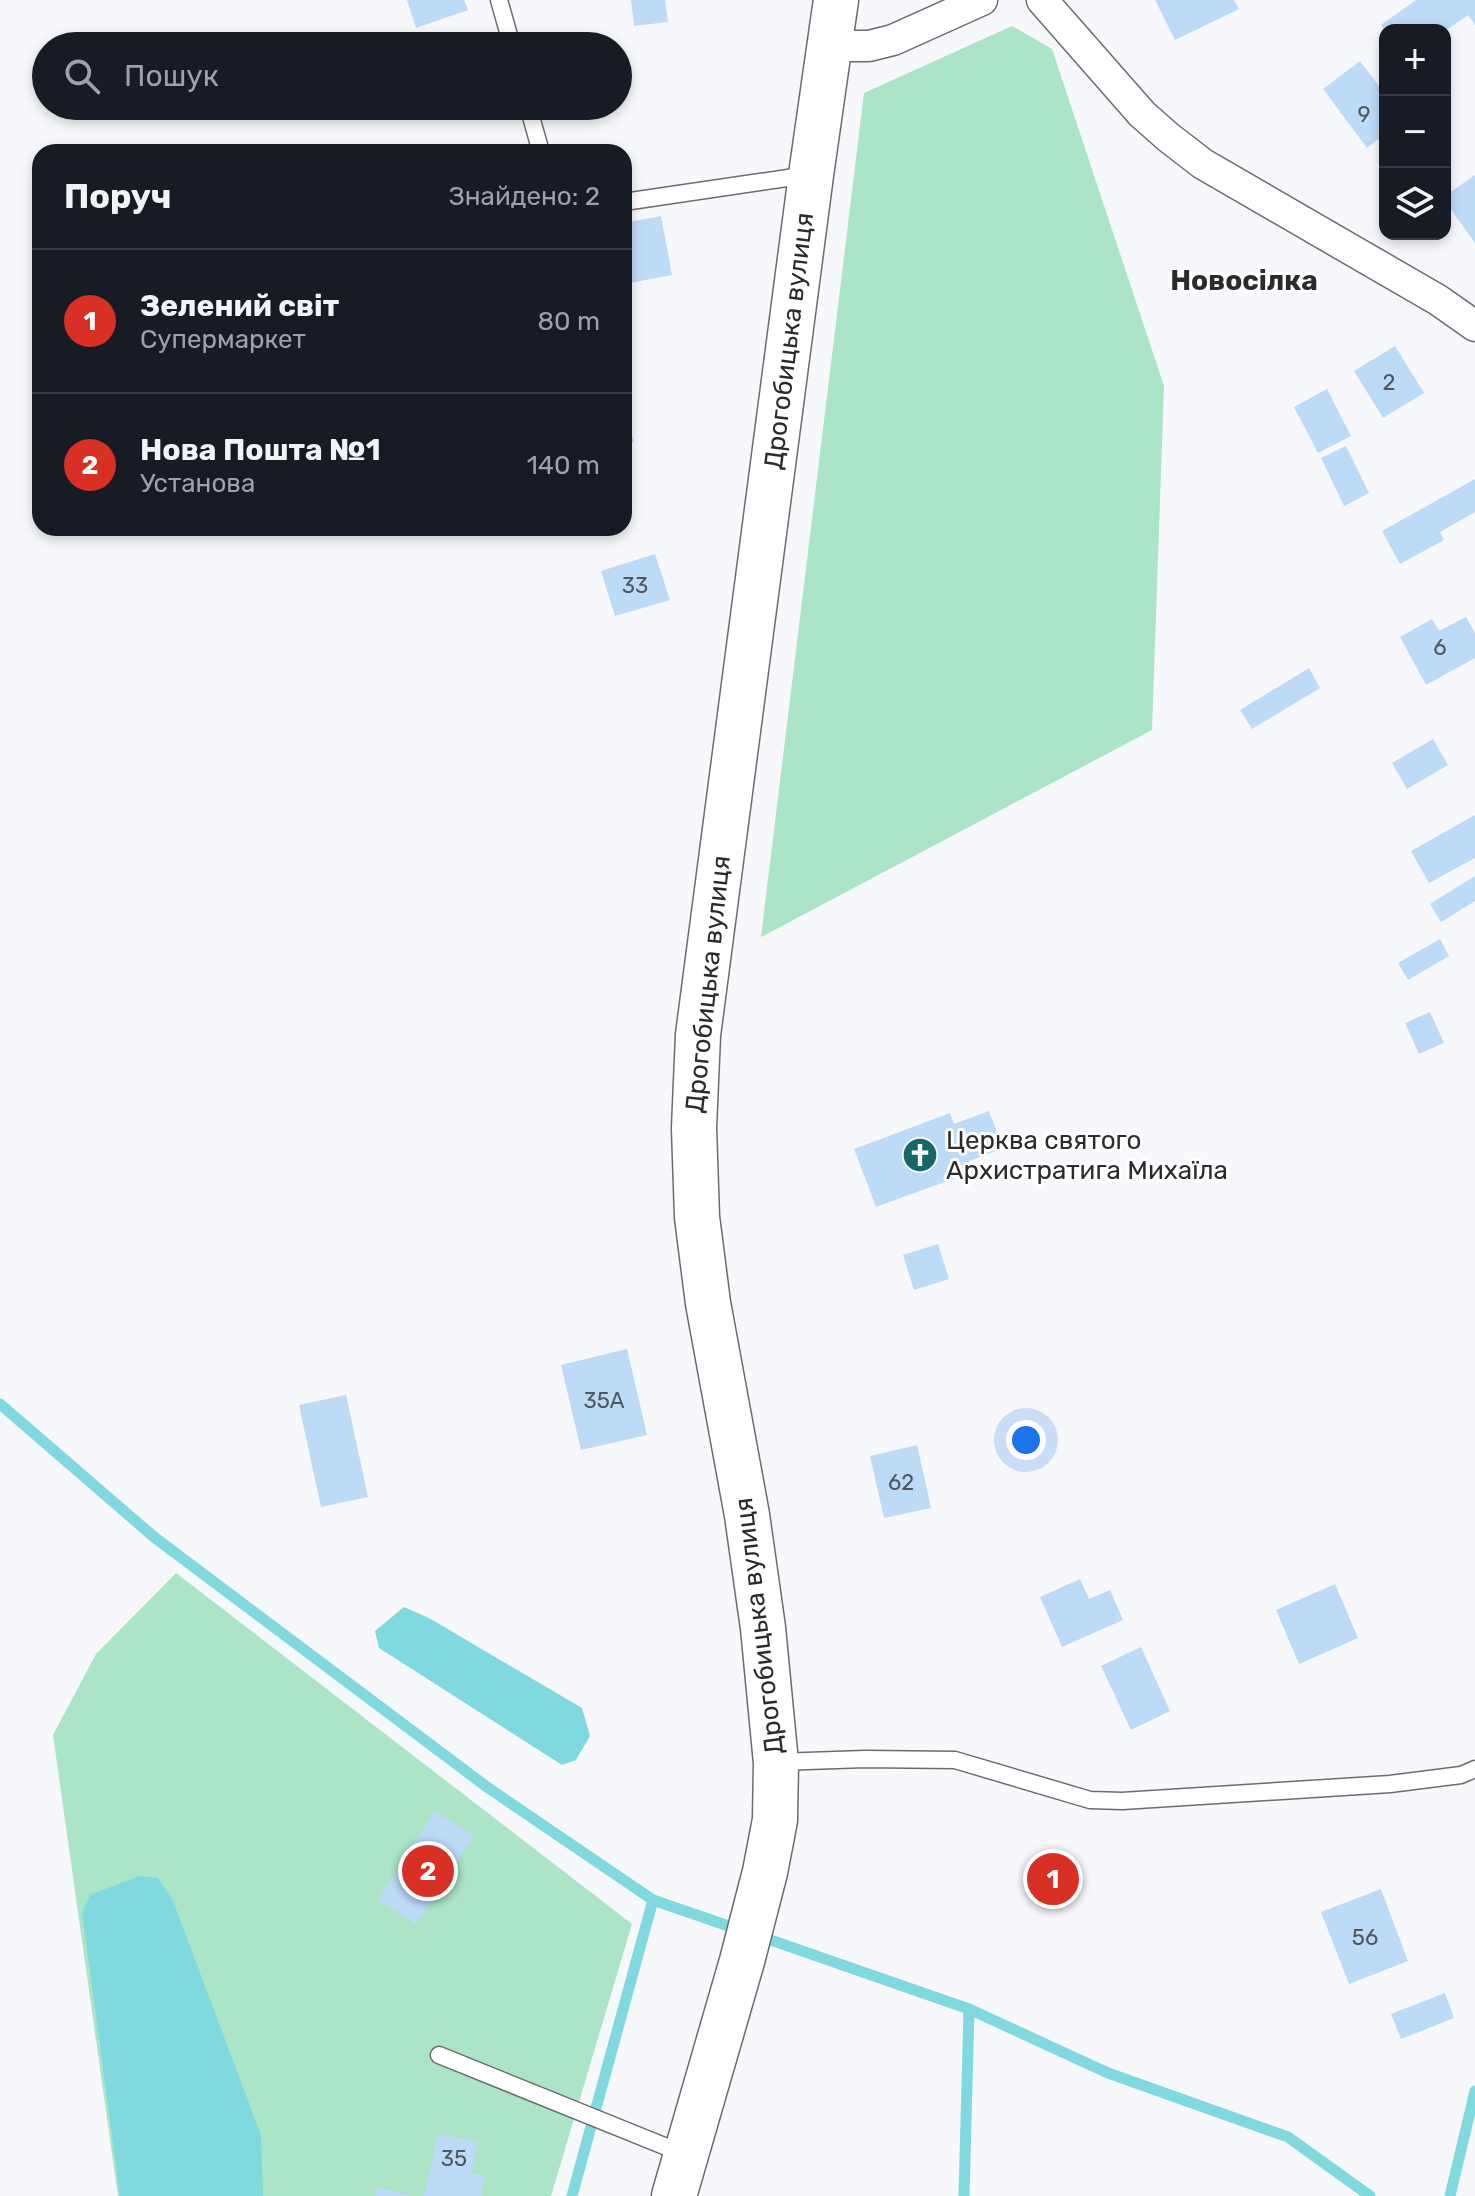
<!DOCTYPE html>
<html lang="uk">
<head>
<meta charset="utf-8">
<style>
  body { margin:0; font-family:Rubik,sans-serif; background:#242831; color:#f1f3f6 }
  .controls { position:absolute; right:24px; top:24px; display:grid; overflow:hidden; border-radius:16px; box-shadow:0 4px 12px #0003 }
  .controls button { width:72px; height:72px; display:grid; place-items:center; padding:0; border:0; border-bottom:2px solid #363941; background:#171b24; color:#f1f3f6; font:40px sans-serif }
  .you { position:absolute; left:1026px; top:1440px; width:28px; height:28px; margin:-20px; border:6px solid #fff; border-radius:50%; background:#1a73e8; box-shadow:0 0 0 12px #1a73e833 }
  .badge { display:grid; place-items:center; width:52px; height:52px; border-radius:50%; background:#d93025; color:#fff; font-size:26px; font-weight:700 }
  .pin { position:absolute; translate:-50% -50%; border:4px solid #fff; box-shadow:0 2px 8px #0006 }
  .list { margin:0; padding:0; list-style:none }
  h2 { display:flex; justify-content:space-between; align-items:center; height:104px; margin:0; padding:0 32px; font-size:34px }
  h2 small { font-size:26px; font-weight:400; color:#9ea1a6 }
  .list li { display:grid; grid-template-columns:52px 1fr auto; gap:24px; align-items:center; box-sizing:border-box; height:144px; padding:0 32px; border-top:2px solid #363941 }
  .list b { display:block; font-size:30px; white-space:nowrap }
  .list p { margin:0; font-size:26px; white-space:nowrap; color:#9ea1a6 }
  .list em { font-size:26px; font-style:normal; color:#9ea1a6 }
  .icon { flex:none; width:44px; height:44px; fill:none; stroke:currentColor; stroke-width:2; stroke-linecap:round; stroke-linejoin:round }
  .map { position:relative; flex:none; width:1475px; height:2196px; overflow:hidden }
  .search { position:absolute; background:#171b24; box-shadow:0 4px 12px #0003; left:32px; top:32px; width:600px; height:88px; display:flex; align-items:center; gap:20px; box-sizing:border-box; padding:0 28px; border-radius:44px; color:#9ea1a6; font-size:30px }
  .panel { position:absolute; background:#171b24; box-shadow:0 4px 12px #0003; left:32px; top:144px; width:600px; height:392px; border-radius:24px }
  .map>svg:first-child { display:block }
  .green { fill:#abe4c6 }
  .water { fill:#80d9df }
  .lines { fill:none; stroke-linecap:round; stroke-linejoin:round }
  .stream { stroke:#80d9df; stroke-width:11 }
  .building { fill:#bddaf7 }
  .service-casing { stroke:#6a6c6e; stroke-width:19 }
  .minor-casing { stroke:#6a6c6e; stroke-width:33 }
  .secondary-casing { stroke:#6a6c6e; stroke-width:47 }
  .service { stroke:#fff; stroke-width:16 }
  .minor { stroke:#fff; stroke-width:30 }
  .secondary { stroke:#fff; stroke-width:44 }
  .labels { text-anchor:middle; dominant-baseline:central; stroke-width:6; stroke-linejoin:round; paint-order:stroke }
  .number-label { font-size:22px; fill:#4f575f }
  .street-label { font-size:26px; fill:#2a2b2c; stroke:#fff }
  .poi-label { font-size:26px; fill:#2a2b2c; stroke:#fff; text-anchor:start }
  .neighbourhood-label { font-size:28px; font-weight:bold; fill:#2a2b2c; stroke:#fff }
</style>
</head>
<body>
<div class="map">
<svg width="1475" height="2196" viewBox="0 0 1475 2196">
  <rect width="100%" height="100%" fill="#f6f8fb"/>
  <path class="green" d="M1012 26 1052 49 1164 386 1152 730 761 937 864 93Z
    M176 1573 632 1924 551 2196H118L53 1735 96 1654Z"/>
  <path class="water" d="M404 1607 429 1618 582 1708 590 1736 576 1760 562 1765 379 1648 375 1631Z
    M139 1876 158 1878 173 1901 261 2135 263 2196H120L82 1912 90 1895Z"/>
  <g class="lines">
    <path class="stream" d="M0 1404 154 1537 487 1787 653 1900 743 1931
      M759 1936 969 2009 1108 2073 1288 2137 1370 2196
      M572 2196 653 1900
      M964 2196 969 2009
      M1450 2196 1475 2091"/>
  </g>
  <path class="building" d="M407 0H464L468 10 416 28Z
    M631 0H665L668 22 634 26Z
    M1155 0H1234L1239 9 1175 40Z
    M1416 0H1475V25L1468 15 1445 31 1384 30 1381 25Z
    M1360 61 1385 94V134L1367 148 1323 89Z
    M1475 175V243L1445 201V196Z
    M661 216 672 275 624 284V223Z
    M1395 346 1424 393 1383 418 1354 371Z
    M1327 389 1351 436 1318 453 1294 407Z
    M624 409 634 442 624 445Z
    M1346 446 1369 493 1344 506 1321 458Z
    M1475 479V512L1440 532 1444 540 1400 564 1382 531Z
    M655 554 670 600 615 616 601 571Z
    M1466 617 1475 633V658L1426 685 1400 637 1432 619 1439 631Z
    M1309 668 1320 688 1252 729 1240 710Z
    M1433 739 1448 765 1407 789 1392 763Z
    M1475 815V858L1429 883 1411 851Z
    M1475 876V901L1441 922 1430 904Z
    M1440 939 1449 956 1408 980 1398 963Z
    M1430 1012 1444 1043 1419 1054 1405 1023Z
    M989 1111 1003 1148 969 1161 972 1172 876 1207 854 1149 950 1113 954 1124Z
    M938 1244 949 1279 914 1290 903 1255Z
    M627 1349 647 1435 581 1450 561 1365Z
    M346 1395 368 1497 321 1507 299 1405Z
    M917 1445 931 1508 884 1518 870 1456Z
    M1080 1579 1089 1599 1110 1590 1123 1620 1062 1647 1040 1597Z
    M1335 1584 1358 1638 1299 1664 1276 1610Z
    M1141 1647 1170 1711 1131 1730 1101 1666Z
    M435 1811 474 1836 416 1924 378 1900Z
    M1381 1889 1408 1961 1349 1984 1321 1912Z
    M1445 1993 1454 2018 1401 2039 1391 2014Z
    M438 2134 478 2142 471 2173 485 2176 481 2196H424Z
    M377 2187 409 2195V2196H375Z"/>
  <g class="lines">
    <defs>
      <path id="service" d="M499 0 512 46
        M528 106 541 152
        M624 202 808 175
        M778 1762 865 1759 955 1760 1090 1800 1122 1801 1390 1784 1461 1775 1475 1769
        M439 2055 684 2154"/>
      <path id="minor" d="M1042 0 1142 114 1168 137 1203 164 1438 300 1475 326
        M830 46H869L893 40 982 0"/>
      <path id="secondary" d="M674 2196 742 1961 765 1872 775 1820 776 1763 763 1628 747 1515 708 1303 697 1217 694 1128 698 1035 811 175 836 0"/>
    </defs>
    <use href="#service" class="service-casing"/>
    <use href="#minor" class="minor-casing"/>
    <use href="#secondary" class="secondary-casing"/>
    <use href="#service" class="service"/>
    <use href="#minor" class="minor"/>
    <use href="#secondary" class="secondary"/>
  </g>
  <defs>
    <symbol id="church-disc" viewBox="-11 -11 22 22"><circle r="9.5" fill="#186768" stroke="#fff"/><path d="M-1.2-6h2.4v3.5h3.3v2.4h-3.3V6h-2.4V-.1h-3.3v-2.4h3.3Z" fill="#fff"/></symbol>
  </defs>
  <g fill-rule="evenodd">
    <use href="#church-disc" x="900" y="1135" width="40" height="40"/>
  </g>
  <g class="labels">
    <g class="number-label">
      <text x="1364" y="114">9</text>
      <text x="1389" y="382">2</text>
      <text x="635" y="585">33</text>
      <text x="1440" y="647">6</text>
      <text x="604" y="1400">35А</text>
      <text x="901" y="1482">62</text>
      <text x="1365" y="1937">56</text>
      <text x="454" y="2158">35</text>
    </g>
    <g class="street-label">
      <text transform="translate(789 341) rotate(-83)">Дрогобицька вулиця</text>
      <text transform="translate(708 984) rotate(-84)">Дрогобицька вулиця</text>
      <text transform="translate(759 1626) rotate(-97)">Дрогобицька вулиця</text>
    </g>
    <g class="poi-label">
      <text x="946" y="1140">Церква святого<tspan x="946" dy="30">Архистратига Михаїла</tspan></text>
    </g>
    <g class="neighbourhood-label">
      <text x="1244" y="280">Новосілка</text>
    </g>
  </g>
</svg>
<div class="controls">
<button>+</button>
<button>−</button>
<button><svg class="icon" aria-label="layers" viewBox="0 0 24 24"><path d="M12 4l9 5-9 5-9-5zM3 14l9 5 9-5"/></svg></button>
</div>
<div class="you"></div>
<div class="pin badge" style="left:1053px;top:1879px">1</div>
<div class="pin badge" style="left:428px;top:1871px">2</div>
<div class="search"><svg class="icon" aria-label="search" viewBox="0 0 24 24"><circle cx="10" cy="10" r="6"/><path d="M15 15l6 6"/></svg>Пошук</div>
<section class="panel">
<h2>Поруч<small>Знайдено: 2</small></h2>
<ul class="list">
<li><span class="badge">1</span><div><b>Зелений світ</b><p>Супермаркет</p></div><em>80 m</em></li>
<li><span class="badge">2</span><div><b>Нова Пошта №1</b><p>Установа</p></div><em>140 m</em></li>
</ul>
</section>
</div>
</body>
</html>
